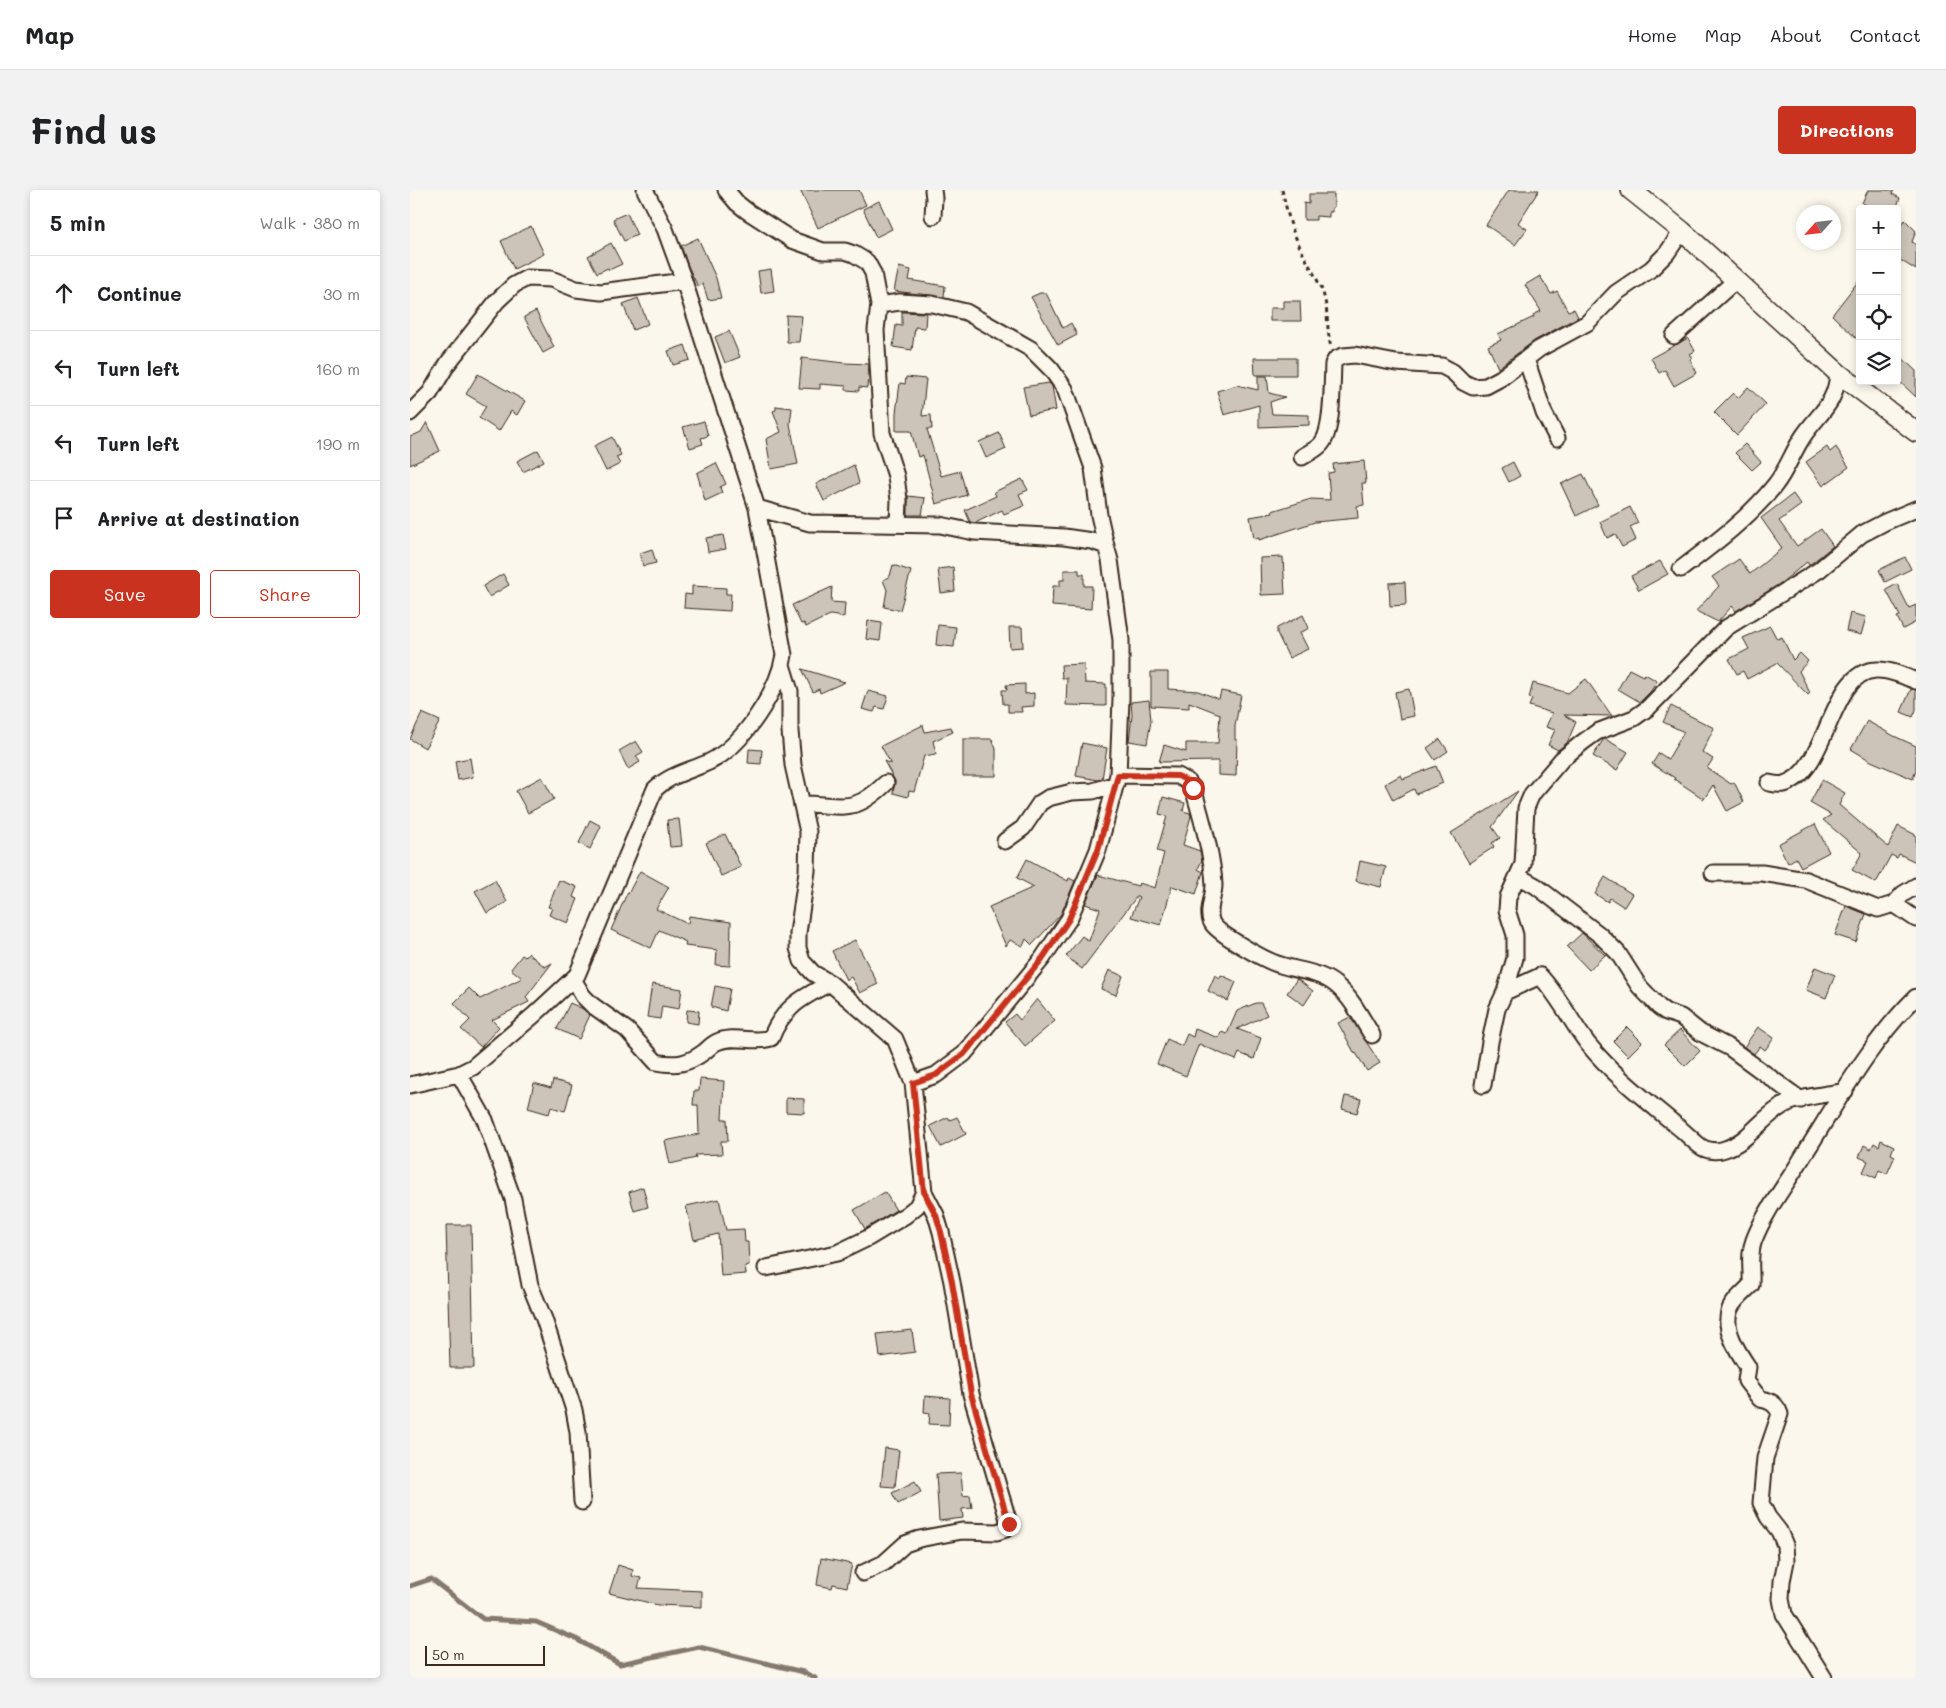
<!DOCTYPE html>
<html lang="en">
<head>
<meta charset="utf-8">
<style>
  body { margin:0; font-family:Mali,sans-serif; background:#f2f2f2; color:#202124 }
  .controls { position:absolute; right:15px; top:15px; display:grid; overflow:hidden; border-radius:5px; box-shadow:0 2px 8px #0003 }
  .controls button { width:45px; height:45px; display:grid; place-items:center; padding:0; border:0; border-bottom:1px solid #e0e0e0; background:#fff; color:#202124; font:25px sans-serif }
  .compass { position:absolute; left:1386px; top:15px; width:45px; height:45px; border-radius:50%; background:#fff; box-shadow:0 2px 8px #0003; rotate:243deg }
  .scale { position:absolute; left:15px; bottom:12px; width:120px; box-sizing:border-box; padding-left:5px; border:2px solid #3b2a1e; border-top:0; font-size:14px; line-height:18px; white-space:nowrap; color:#3b2a1e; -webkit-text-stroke:4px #fbf7ec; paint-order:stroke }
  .stop { position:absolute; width:15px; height:15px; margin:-11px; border:4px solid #c8321e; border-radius:50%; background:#fff }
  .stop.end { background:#c8321e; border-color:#fff; box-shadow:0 1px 5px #0008 }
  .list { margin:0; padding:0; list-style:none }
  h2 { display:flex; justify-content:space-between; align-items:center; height:65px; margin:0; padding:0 20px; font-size:21px }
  h2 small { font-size:16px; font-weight:400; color:#757577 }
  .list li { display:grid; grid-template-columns:32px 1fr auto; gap:15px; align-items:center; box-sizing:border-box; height:75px; padding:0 20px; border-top:1px solid #e0e0e0 }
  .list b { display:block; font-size:19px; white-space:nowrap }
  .list em { font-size:16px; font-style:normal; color:#757577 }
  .actions { display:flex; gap:10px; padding:15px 20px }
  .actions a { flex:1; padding:11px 0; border:1px solid #c8321e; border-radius:5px; text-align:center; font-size:18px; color:#c8321e }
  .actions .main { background:#c8321e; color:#fff }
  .icon { flex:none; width:28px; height:28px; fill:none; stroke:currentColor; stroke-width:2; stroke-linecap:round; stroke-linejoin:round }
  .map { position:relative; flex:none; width:1506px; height:1488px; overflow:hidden; border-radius:5px }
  header { display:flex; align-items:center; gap:30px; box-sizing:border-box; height:70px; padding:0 25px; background:#fff; border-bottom:1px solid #e0e0e0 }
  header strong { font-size:24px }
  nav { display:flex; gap:28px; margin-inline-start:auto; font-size:18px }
  .intro { display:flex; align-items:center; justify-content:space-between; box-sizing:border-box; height:120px; padding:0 30px }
  h1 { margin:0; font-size:35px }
  .button { padding:12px 22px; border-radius:5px; background:#c8321e; color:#fff; font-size:18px; font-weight:700 }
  main { display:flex; gap:30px; padding:0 30px }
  aside { flex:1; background:#fff; border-radius:5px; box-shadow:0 2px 8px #0003 }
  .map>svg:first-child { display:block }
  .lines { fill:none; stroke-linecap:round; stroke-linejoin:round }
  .stream { stroke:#85796d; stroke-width:5 }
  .building { fill:#ccc4b9; stroke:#3b2a1e }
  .minor-casing { stroke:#3b2a1e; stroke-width:19 }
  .tertiary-casing { stroke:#3b2a1e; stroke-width:22 }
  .path { stroke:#3b2a1e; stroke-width:3; stroke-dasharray:4 4; stroke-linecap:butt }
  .minor { stroke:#fbf7ec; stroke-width:15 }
  .tertiary { stroke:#fbf7ec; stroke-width:19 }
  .route { stroke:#c8321e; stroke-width:6 }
</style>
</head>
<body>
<header>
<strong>Map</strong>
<nav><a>Home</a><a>Map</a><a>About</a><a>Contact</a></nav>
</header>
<div class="intro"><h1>Find us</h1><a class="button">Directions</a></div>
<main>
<aside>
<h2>5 min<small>Walk · 380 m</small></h2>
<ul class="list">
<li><svg class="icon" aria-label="ahead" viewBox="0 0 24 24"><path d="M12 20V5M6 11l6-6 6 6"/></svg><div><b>Continue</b></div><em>30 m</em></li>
<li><svg class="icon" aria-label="left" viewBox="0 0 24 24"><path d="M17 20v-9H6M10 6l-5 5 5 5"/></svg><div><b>Turn left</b></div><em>160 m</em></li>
<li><svg class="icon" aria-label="left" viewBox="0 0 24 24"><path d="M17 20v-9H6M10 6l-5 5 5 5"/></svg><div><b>Turn left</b></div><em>190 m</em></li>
<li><svg class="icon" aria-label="arrive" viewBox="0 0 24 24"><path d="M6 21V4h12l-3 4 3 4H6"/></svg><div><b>Arrive at destination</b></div></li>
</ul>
<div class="actions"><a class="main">Save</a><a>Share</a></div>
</aside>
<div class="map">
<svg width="1506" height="1488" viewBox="0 0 1506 1488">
  <rect width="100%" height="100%" fill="#fbf7ec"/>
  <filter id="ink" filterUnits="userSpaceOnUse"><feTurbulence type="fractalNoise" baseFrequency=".02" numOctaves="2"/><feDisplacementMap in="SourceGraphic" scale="10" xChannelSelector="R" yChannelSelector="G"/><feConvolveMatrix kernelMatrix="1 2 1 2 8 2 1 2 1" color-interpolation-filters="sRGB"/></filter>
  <g filter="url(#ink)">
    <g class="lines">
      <path class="stream" d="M0 1396 21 1389 73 1429 126 1432 166 1449 210 1474 289 1457 393 1482 405 1488"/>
    </g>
    <path class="building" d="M390 0H449L456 15 408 38Z
      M1099 0H1129L1108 33 1117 39 1105 55 1076 35Z
      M1458 0H1484L1482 4 1490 8 1486 19H1465L1452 13Z
      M899 4H924V17L922 18V22H919V27L906 26V30H894V13L899 14Z
      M469 11 482 39 466 47 453 19Z
      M217 23 227 45 214 51 203 29Z
      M1495 30 1506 41 1502 52 1506 55V80L1487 68V41Z
      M121 36 134 64 104 79 91 51Z
      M288 48 306 88 311 108 298 110 293 94 288 97 278 76 271 56Z
      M201 53 212 74 199 80 198 78 187 83 178 66Z
      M489 77 501 80 499 90 535 96 534 107 484 101Z
      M361 79 364 101 351 103 348 81Z
      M1130 86 1141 104 1147 101 1158 121 1164 119 1168 127 1124 151 1088 178 1078 156 1091 150 1088 144 1124 127 1123 125 1131 121 1115 95Z
      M1450 89V152L1422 125Z
      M630 103H636L653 138 661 133 667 145 648 155 621 107Z
      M228 108 238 134 223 140 213 114Z
      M873 111H890L891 131H860V118H873Z
      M126 121 144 157 133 163 114 127Z
      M492 122 516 123 515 138 505 137 502 160 483 157 486 135 492 136Z
      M376 125 392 126 389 152H377Z
      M319 141 330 167 315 173 305 147Z
      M1278 148 1285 161 1280 164 1283 168 1280 169 1287 183 1264 196 1255 180 1249 183 1241 168Z
      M275 155 280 170 263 175 258 161Z
      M1487 163 1506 181V207L1487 189Z
      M392 168 434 173 459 174 457 198 449 197V201L436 200V196L410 194V199L389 198Z
      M844 168H886V185H845Z
      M68 184 115 211 107 225 101 221 89 241 69 228 76 216 56 204Z
      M848 186H857L859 203 875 207 860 212 862 224 899 225V235L849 237V215L814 225 807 201 827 195 848 200Z
      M496 187 516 189 512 226 521 225 522 239H517L531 286 550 281 557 305 526 314 513 265 508 267 501 241H486V223L490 193 495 194Z
      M639 193 642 196 646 220 619 225 613 197Z
      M1338 197 1356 214 1327 245 1304 222 1323 203 1328 208Z
      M366 216 382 218 380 234 388 274 361 279 356 249 371 242 363 221 366 220Z
      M294 231 298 246 291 248 293 254 280 258 273 237Z
      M17 232 30 261 0 275V247L11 242Z
      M589 243 596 259 576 268 569 252Z
      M202 247 211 265 206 267 210 274 196 281 184 256Z
      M1335 254 1351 272 1342 280 1325 263Z
      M1417 257 1420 262 1426 257 1439 277 1413 296 1396 272Z
      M128 260 134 271 113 282 107 271Z
      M954 271 956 293H952L954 315 947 316 948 328 905 332 849 350V348L844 349 840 327 863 323 862 321 901 309 920 310 918 283 924 282 923 274Z
      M1103 272 1110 286 1099 292 1092 278Z
      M306 273 316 294 310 297 312 303 295 311 287 283Z
      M444 275 449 293 414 311 406 294Z
      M1173 284 1188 315 1166 326 1151 294Z
      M612 289 618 300 609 304 614 316 594 324 592 320 565 333 560 332 555 320 586 306 584 302Z
      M1383 304 1391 315 1369 331 1387 356 1411 339 1423 356 1403 372 1399 375 1397 372 1371 393 1326 421 1322 416 1308 432 1286 421 1309 396 1302 387 1329 369 1340 384 1372 358 1351 328Z
      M498 306 515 308 512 325H498Z
      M1220 317 1228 333 1220 337 1226 350 1212 357 1205 344 1197 348 1190 332Z
      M313 345 316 359 298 362 296 348Z
      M242 359 246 373 233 376 230 363Z
      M873 367 875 404 851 405 850 368Z
      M1495 367 1501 379 1475 392 1469 380Z
      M1250 371 1258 384 1229 400 1221 386Z
      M483 375 501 381 490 420 474 417 477 400 473 390 480 386Z
      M543 377 545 401 531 403 528 379Z
      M654 380H669V384H674V396H682L681 419 642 416 643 396H650V390H654Z
      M93 384 99 395 79 407 73 396Z
      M995 392 996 415 980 416 979 393Z
      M1487 394 1499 418 1506 415V432L1493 439 1487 427 1490 426 1476 400Z
      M282 396 316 398V404H321L320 421 274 418 275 404 282 405Z
      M422 397 421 412 435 413 434 427 420 425 396 437 394 433 391 434 382 415Z
      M1440 423 1456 427 1451 445 1436 441Z
      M893 425 899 438 890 443 898 459 879 468 867 443V438Z
      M458 431 472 433 470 451 456 449Z
      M528 435 546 437 544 457 526 455Z
      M1360 436 1367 449 1372 447 1383 470 1390 463 1398 471 1389 481 1400 503 1398 505 1367 473 1337 489 1333 481 1327 484 1319 469 1339 459 1333 448Z
      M599 437H612L613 457 600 458Z
      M674 474 675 493 696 494V516L656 515 657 488H652L651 475Z
      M392 479 435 492 410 503 409 499 403 502Z
      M1219 479 1233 486 1235 484 1247 491 1241 501 1230 512 1208 499Z
      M741 482H758V499L788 501 809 509 811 501 831 505 825 536V550H827L826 586 808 585V571L749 572 754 555 776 562V553H808L810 524 779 512V518L741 516Z
      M1176 489 1202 526 1154 525 1166 532 1157 553 1148 560 1138 555 1145 540 1136 537 1142 523 1119 516 1122 509 1119 508 1123 493 1158 503Z
      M615 494V504L624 503V516L611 517 612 522H598V514H593L592 500H597L596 495Z
      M999 499 1004 526 990 529 985 502Z
      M1501 499 1506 500V520L1503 527 1491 522Z
      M458 501 478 506 474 519 466 517 464 522 452 519Z
      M739 510 741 531 737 554 719 551 722 525 721 512Z
      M1261 516 1304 538 1292 562 1303 569 1297 578 1321 594 1324 592 1334 612 1317 621 1303 595 1294 609 1264 589 1265 588 1242 574 1249 563 1258 569 1274 542 1253 532Z
      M12 523 30 531 15 558 0 549Z
      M1457 531 1484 546 1506 556V580L1503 589 1461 571 1441 559Z
      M513 535 515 542 541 537 543 542 523 551 526 564 514 566 504 602 499 601 498 607 483 603 485 591 474 571 481 574 471 556Z
      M553 549H582L586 559V586H553Z
      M1030 549 1038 561 1025 570 1017 558Z
      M1195 549 1218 562 1207 580 1183 566 1193 550Z
      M226 551 233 562 226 566 230 572 218 579 209 561Z
      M672 553 697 558 692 589 688 590 666 586Z
      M339 559 352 560 351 574 338 573Z
      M60 568 63 587 48 590 45 571Z
      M1026 576 1033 593 1006 604 1004 599 983 610 975 594 991 585 993 589Z
      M132 587 144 609 118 623 106 601Z
      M1412 590 1435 603 1429 615 1478 657 1488 636 1506 645V672L1489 664 1487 668 1481 665 1466 693 1442 680 1452 663 1413 630 1421 625 1400 613Z
      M1108 601 1082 637 1090 648 1082 653 1084 657 1059 673 1041 643Z
      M753 607 775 613 773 621 780 623 781 626 773 655 790 661 792 670 788 679 793 682 786 704 762 696 751 735 721 727 729 707 727 706 672 779 656 766 672 746 679 751 690 719 675 714 688 685 728 696 729 693 745 698 754 663 747 661 757 626 749 624Z
      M269 629 272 656 260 657 257 630Z
      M180 630 191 636 180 659 169 653Z
      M1405 634 1419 662 1391 677 1386 668 1378 673 1368 654Z
      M315 644 331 677 311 686 296 653Z
      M617 669 658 691 659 688 665 691 651 724 622 755 616 749 613 756 600 750 596 756 579 717 624 697 607 688Z
      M950 671 976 677 971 697 946 691Z
      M230 681 259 697 246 719 278 734 279 726 321 732 320 776 306 775 307 760 275 756 276 752 249 740 241 758 201 740 218 701 219 702Z
      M1195 687 1222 704 1214 717 1200 708 1198 712 1185 704Z
      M85 690 97 712 77 723 65 701Z
      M149 690 167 697 163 707 168 709 158 733 139 725 142 718 138 717Z
      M1436 716 1456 724 1446 752 1425 745Z
      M1172 743 1195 765 1179 780 1157 757Z
      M445 750 468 794 450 803 441 787 436 790 422 761Z
      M118 763 135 777 142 773 116 807 119 812 82 830 89 837 71 857 51 839 60 830 44 813 59 798 70 809 112 788 101 779 112 765 115 767Z
      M1405 777 1425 785 1416 808 1396 800Z
      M699 780 713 786 706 805 691 799Z
      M805 785 810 788 811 785 826 792 818 811 798 801Z
      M887 789 903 801 894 815 877 803Z
      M242 794 272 799 269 819 252 816 250 829 237 827Z
      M305 796 320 799 316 821 301 817Z
      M627 809 645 831 615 856 595 832 605 824 610 830Z
      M160 813 173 819 180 825 169 849 147 839Z
      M846 813H851L857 825 827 839 851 848 844 869 829 863 826 870 789 854 776 886 747 874 757 849 772 856 777 844 783 847 785 839 809 848 811 842 817 844 827 821Z
      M277 820 289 821 288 834 276 832Z
      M940 827 970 873 957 881 946 863 945 864 928 833Z
      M1217 837 1232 852 1218 866 1203 851Z
      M1348 837 1364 848 1355 860 1350 856 1344 864 1334 857Z
      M1270 840 1290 861 1275 876 1254 855Z
      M290 889 314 891 312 929H317L318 951H311L312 964 285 965 286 968 260 974 255 951 289 944 288 915H283L284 901H289Z
      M143 890 162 895 155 921 141 917 139 924 118 918 124 893 141 898Z
      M935 906 951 909 947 923 932 919Z
      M376 908 394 909V923L376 922Z
      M538 927 540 930 547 927 556 944 531 957 520 936Z
      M1471 950 1484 956 1481 964 1485 966 1477 984 1469 980 1466 988 1453 982 1458 971 1449 967 1454 955 1461 959 1464 953 1469 956Z
      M233 997 238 1017 224 1021 219 1002Z
      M475 1002 486 1020 455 1039 444 1020Z
      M309 1009 316 1040 334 1039 335 1052H338L339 1075 335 1076 336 1084 311 1086 308 1044 284 1050 276 1016Z
      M36 1035H61L64 1178H40Z
      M502 1140 505 1162 470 1167 467 1144Z
      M515 1206 540 1208 539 1235 519 1234 520 1223 514 1222Z
      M475 1258 489 1260 485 1297 471 1296Z
      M551 1283 553 1306 560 1305 562 1318 552 1319 553 1328 529 1331 526 1284Z
      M505 1291 511 1302 488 1314 482 1303Z
      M411 1368 442 1374 437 1397 423 1394 422 1398 407 1395Z
      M208 1375 223 1380 222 1386 231 1388 228 1398 292 1401V1417L248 1415 199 1403Z"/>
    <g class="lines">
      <defs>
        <path id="minor" d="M316 0 327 13 337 21 382 50 413 61H435L444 64 457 72 463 83 469 115 466 140 472 243 486 286 489 310 488 334
          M523 0 524 8 523 26
          M469 115 490 112 522 114 556 122 621 159 641 179 655 199 683 278 689 325 696 356
          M1264 146 1326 90
          M1116 169 1134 223 1147 248
          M0 223 20 203 38 173 87 111 104 95 117 88 141 89 166 99 191 102 274 91
          M892 267C898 263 908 259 912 253 923 239 922 193 923 174L926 169 933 166 945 165 986 173 1032 176 1043 182 1053 192 1063 197 1076 196 1091 188 1129 159 1177 133 1206 103 1241 79 1257 63 1272 41
          M347 318 400 333 530 335 564 342 654 347 682 351 696 356 700 370 711 450V509L708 585 688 660 659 729 632 769 554 864 526 885 503 893
          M1271 379C1304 354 1339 328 1365 295 1377 280 1383 261 1394 245 1410 222 1426 214 1428 183
          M708 585 768 586 777 591 783 598C791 626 803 667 804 695 804 707 796 722 802 733 807 743 850 767 862 772 883 781 908 780 926 795 942 808 952 829 962 845
          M1359 593C1364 594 1370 595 1374 594 1419 581 1419 481 1466 480 1479 479 1494 486 1506 491
          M392 614C433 614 442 626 476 593
          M595 651 613 638 630 613 638 608 662 602 683 601 706 594
          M1303 683H1352L1396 690 1468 719 1484 714 1506 729
          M1108 686 1126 696 1190 745 1208 763 1229 796 1249 817 1256 822 1271 827 1291 843 1320 858 1391 910
          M1484 714 1493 704 1506 696
          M163 789 173 806 182 815 217 840 246 872C266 876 278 874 294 862 298 859 302 854 307 852 324 844 344 854 361 848 373 817 393 807 420 793
          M1095 802 1130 786C1149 806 1161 832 1178 854 1204 886 1236 910 1267 936 1275 942 1282 950 1290 956 1296 961 1308 962 1315 959 1340 951 1353 925 1376 914 1393 906 1416 905 1435 901
          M49 884 75 930 103 1009 120 1095 134 1129 164 1220 168 1242 172 1312
          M0 895 49 884 63 877 124 825 167 785 245 599C261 584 280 581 299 572 333 556 368 501 374 465L347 318 274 91 255 39 235 0
          M1073 895 1080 852 1087 819 1095 802 1105 768V745L1097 720 1098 707 1113 674 1116 618 1122 604 1152 569 1173 552 1187 542 1224 528 1238 518 1316 438 1409 380 1452 344 1475 332 1506 319
          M356 1078 427 1063 458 1048 496 1025 507 1016 514 1002 503 893 485 849 420 793 403 783 392 771 388 758V743L397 681 398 642 383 575 380 541V501L372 475
          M453 1383 474 1373 495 1354 509 1349 552 1341 587 1342 596 1339 599 1333 561 1204 542 1092 531 1042 526 1025 514 1002
          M1414 1488 1374 1424 1371 1409 1372 1391 1376 1371 1375 1355 1369 1341 1358 1327 1351 1313 1355 1268 1370 1224C1367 1215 1360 1210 1350 1209L1336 1191 1338 1177C1328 1162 1312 1138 1320 1119 1324 1110 1334 1102 1341 1095 1342 1080 1338 1065 1344 1050 1355 1021 1376 995 1392 968 1427 913 1459 853 1506 807"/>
        <path id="tertiary" d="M1221 0 1272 41 1428 183 1506 242"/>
      </defs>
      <use href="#minor" class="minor-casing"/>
      <use href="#tertiary" class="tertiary-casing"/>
      <path class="path" d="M872 0C876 16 879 33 886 48 893 66 904 82 912 100 919 119 916 138 921 157"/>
      <use href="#minor" class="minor"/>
      <use href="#tertiary" class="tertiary"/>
    </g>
  </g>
  <g class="lines" filter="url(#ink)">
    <path class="route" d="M599 1334 561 1204 542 1092 531 1042 526 1025 514 1002 503 893 526 885 554 864 632 769 659 729 688 660 708 585 768 586 777 591 783 598"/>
  </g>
</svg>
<div class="controls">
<button>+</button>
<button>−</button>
<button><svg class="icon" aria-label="locate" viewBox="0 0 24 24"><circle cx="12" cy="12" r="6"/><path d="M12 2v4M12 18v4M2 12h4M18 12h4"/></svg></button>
<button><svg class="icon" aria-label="layers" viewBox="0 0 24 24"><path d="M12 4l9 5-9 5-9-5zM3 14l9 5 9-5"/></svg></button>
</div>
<svg class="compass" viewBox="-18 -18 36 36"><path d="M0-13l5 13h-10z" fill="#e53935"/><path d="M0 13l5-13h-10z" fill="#757577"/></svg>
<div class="scale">50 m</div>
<div class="stop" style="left:783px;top:598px"></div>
<div class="stop end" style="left:599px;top:1334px"></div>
</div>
</main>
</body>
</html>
